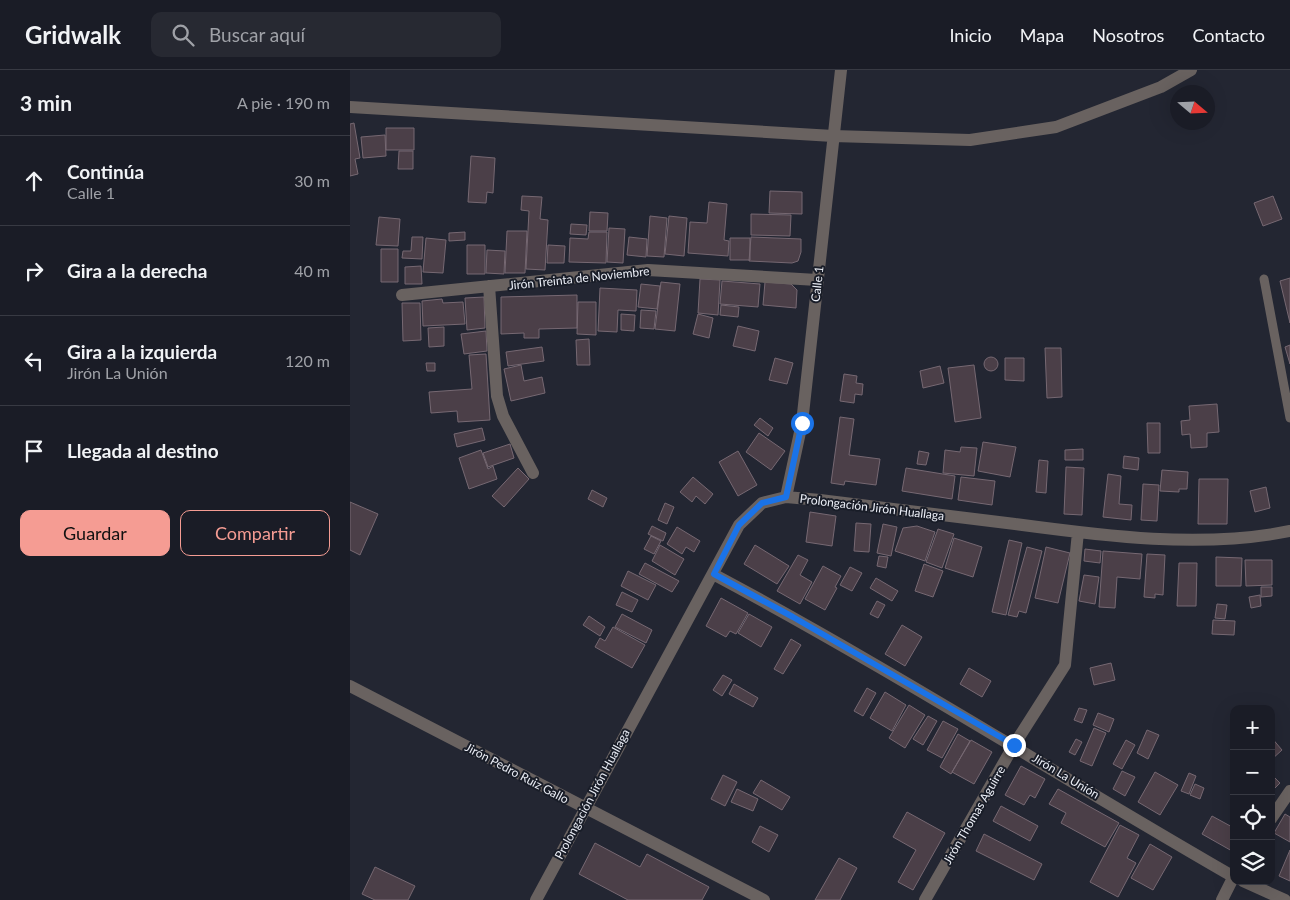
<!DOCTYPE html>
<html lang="es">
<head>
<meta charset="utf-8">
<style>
  body { margin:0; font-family:Lato,sans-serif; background:#272932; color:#f1f3f6 }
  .controls { position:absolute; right:15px; bottom:15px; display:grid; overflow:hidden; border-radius:10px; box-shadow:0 5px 20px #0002 }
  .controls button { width:45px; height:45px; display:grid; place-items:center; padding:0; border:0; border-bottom:1px solid #383a43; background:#1a1c26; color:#f1f3f6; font:25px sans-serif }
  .compass { position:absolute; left:820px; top:15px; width:45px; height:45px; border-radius:50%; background:#1a1c26; box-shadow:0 5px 20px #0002; rotate:109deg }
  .stop { position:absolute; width:15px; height:15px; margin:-11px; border:4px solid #1a73e8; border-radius:50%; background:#fff }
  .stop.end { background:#1a73e8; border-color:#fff; box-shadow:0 1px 5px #0008 }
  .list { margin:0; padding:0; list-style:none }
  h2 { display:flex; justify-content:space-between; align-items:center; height:65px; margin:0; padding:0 20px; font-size:21px }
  h2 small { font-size:16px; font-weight:400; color:#9fa1a7 }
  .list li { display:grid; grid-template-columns:32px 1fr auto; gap:15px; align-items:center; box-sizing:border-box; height:90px; padding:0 20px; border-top:1px solid #383a43 }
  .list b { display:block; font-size:19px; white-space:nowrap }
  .list p { margin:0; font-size:16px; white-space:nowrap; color:#9fa1a7 }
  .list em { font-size:16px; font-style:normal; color:#9fa1a7 }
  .actions { display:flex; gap:10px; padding:15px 20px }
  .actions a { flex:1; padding:11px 0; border:1px solid #f59c93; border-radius:10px; text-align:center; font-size:18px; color:#f59c93 }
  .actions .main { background:#f59c93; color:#111 }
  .icon { flex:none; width:28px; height:28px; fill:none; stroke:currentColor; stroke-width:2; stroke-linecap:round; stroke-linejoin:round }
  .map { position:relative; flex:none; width:940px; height:830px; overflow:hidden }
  header { display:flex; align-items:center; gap:30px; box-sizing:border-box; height:70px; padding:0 25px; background:#1a1c26; border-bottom:1px solid #383a43 }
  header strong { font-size:24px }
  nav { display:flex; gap:28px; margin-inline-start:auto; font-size:18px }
  .search { width:350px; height:45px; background:#272932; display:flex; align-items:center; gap:12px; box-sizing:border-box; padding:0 18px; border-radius:10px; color:#9fa1a7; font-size:19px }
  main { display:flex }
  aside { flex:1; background:#1a1c26 }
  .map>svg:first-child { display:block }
  .building { fill:#4b3f48; stroke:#766872 }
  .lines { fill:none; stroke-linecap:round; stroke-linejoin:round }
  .lane { stroke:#696260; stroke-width:9 }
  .street { stroke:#696260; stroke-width:12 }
  .route { stroke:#1a73e8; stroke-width:6 }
  .labels { text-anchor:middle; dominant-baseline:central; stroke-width:4; stroke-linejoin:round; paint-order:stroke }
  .street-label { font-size:12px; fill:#ebeef6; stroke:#191d28 }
</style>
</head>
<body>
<header>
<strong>Gridwalk</strong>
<div class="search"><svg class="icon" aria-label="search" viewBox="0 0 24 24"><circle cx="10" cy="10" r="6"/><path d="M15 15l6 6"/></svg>Buscar aquí</div>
<nav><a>Inicio</a><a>Mapa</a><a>Nosotros</a><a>Contacto</a></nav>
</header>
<main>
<aside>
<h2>3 min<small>A pie · 190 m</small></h2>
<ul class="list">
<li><svg class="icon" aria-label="ahead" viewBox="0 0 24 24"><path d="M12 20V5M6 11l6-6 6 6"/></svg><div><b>Continúa</b><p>Calle 1</p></div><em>30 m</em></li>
<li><svg class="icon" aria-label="right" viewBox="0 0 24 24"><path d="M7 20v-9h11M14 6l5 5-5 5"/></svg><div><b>Gira a la derecha</b></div><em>40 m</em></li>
<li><svg class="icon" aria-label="left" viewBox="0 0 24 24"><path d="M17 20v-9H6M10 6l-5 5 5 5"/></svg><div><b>Gira a la izquierda</b><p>Jirón La Unión</p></div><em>120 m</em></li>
<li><svg class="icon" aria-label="arrive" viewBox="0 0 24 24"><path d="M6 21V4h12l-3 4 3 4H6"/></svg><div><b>Llegada al destino</b></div></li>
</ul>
<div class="actions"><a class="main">Guardar</a><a>Compartir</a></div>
</aside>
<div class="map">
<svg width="940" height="830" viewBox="0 0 940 830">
  <rect width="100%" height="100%" fill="#232632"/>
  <path class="building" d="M4 53 10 88 5 89 8 104 0 106V54Z
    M36 58H64V80H36Z
    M35 65 36 86 13 88 11 67Z
    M49 81H63V99H48Z
    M121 86 145 88 143 123 137 122 136 133 118 132Z
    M420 121 452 122V144L419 143Z
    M172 126 192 127 190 149 198 150 195 200 176 199 179 141 171 140Z
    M923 126 932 149 913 156 904 133Z
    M359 132 377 134 374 170 379 171 378 186 338 183 340 152 357 153Z
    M240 142 258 143 257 161H239Z
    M401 144 441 145 440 166 401 165Z
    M300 146 317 148 314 187 297 186Z
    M319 146 337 148 334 186 315 184Z
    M29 147 50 149 48 176 26 175Z
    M221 154 237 155 236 165 220 164Z
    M259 158 275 159 273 193 257 192Z
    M157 161H177L175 203H155Z
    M115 162V170L99 171V163Z
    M239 162H257L256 193 219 192 220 168 238 169Z
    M62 167H73L72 189 52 188 53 181H61Z
    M279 167 297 169 296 187 277 185Z
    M401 167 451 169V182L448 191 442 193 399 191Z
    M76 168 96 170 93 203 73 202Z
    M380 168H400V190H380Z
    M117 175H135V204H117Z
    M198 175 215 176 214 193H197Z
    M31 179H48V212H31Z
    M137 180 155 181 154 204 136 203Z
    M71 196 72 214H55V197Z
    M940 208V253L930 211Z
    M350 209 370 210 368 245 348 243Z
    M372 211 410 214 408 237 370 234Z
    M311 212 330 214 325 261 305 259Z
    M415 212 441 214 447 220 446 238 413 235Z
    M291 214 310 216 307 239 288 237Z
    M250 218 287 220 286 241 268 240 267 262 248 261Z
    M227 225V258L189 259V268H174V263L151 264V227Z
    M134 227 135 258 117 260 115 228Z
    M92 229 93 233 113 232 115 254 73 256 72 231Z
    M228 232H246V265L227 264Z
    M52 233H70L71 270 53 271Z
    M371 235 389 237 388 247 370 245Z
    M291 240 306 241 304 259 290 258Z
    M271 244 285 245 284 261 271 260Z
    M348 244 363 248 359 268 343 264Z
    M388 256 409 261 405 281 383 276Z
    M94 257V276L79 277 78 258Z
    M136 261 137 281 114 284 111 264Z
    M239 269 240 295H227L226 270Z
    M940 275V294L935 277Z
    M192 277 194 291 158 296 156 282Z
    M695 278H711L712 327 697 328Z
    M136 284 140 350 108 352 107 341 81 343 79 322 122 319 119 285Z
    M634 294a7 7 0 1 1 14 0a7 7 0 1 1-14 0Z
    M425 288 443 293 437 314 419 310Z
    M655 288H674V311L655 310Z
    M76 293H85V301H77Z
    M171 295 174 311 192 307 195 323 161 331 154 299Z
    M624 295 631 348 605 352 598 298Z
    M590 296 594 313 573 318 570 301Z
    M494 304 507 306 506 313 513 314 512 325 505 324 504 333 490 331Z
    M867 334 869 362 857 363V377L841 378 840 364 832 365 831 351 840 350 839 336Z
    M490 347 504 349 499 385 530 389 526 415 495 411 494 415 481 413Z
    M410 348 423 358 418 366 404 355Z
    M797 353H810V383H798Z
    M132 358 135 370 107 377 104 364Z
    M409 363 435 381 421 400 396 382Z
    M633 372 666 377 660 407 628 401Z
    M160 374 164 388 138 397 133 383Z
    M611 377 627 378 624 406 593 403 595 380 610 382Z
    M733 379V390H715V380Z
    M131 380 138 399 143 396 147 409 119 419 109 388Z
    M388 381 407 415 388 426 369 392Z
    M569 381 579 383 576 395 567 394Z
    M774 386 789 388 788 400 773 398Z
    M689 390 698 391 696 423 686 422Z
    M716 397 734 398 732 445 714 444Z
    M168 398 179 409 154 437 142 426Z
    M556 398 605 406 602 429 552 421Z
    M812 400 838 402 837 419H829V422L810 421Z
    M758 404 771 406 769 434 782 435 781 450 753 447Z
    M343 407 363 424 355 434 346 426 342 432 330 422Z
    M611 407 645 411 642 435 608 430Z
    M849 409H878L877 454H848Z
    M793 414 809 415 807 451 791 450Z
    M916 417 920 438 905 442 900 421Z
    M242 420 257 428 253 437 238 429Z
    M0 432 28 444 10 485 0 480Z
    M315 433 324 437 317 454 308 450Z
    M460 442 486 446 482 476 456 472Z
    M506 453 521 454 519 482 504 481Z
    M533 454 547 457 541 486 527 483Z
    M302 456 316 463 313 471 298 464Z
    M567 456 585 462 575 491 545 481 553 458Z
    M327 457 350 471 344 482 336 477 332 484 317 474Z
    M588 459 604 464 592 498 576 492Z
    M301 466 311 471 304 484 294 479Z
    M604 468 632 477 623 507 595 498Z
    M659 470 672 473 656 545 642 542Z
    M310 475 334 489 325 505 302 491Z
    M405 475 439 496 427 514 394 494Z
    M677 477 692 481 676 543 669 541 667 547 658 545Z
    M696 477 720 483 708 533 685 528Z
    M735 479 751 481 750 493 734 491Z
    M753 481 792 484 790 509 767 507 765 538 749 537Z
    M797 484 815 485 813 525 805 524V528L794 527Z
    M448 485 458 490 450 505 462 512 450 534 427 521Z
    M529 486 538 487 536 498 527 496Z
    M866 487 892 488 891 516H866Z
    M895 490H922V515L896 516Z
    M295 493 329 511 322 522 289 504Z
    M829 493H847L846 536H827Z
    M574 494 593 501 583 527 565 521Z
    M473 496 491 506 485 517 487 518 475 540 455 529Z
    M500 497 512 503 502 521 490 515Z
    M278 501 306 515 298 530 271 516Z
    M734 505 749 507 745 534 729 531Z
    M526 508 548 521 542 531 520 518Z
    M911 517H922V526L911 527Z
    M272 522 288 530 282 542 266 535Z
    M910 525 911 536 901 538 899 527Z
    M371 528 398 543 386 564 380 561 376 567 356 556Z
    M527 531 535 535 528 548 520 544Z
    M867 534 877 535 875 549 865 548Z
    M272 544 302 560 296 573 265 557Z
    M399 544 422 557 411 577 388 563Z
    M239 546 255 557 250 566 233 555Z
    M863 550 885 551 884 565 862 564Z
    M552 555 572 567 555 596 535 584Z
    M263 557 295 575 282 598 245 577 250 568 255 571Z
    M441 569 451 575 433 604 424 599Z
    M761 593 765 610 744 615 740 598Z
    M619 598 641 611 632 627 610 614Z
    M373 605 382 610 372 626 363 620Z
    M384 614 408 628 403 637 379 624Z
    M517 618 526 623 513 646 504 641Z
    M535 622 556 635 542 661 520 648Z
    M559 635 575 645 555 678 539 668Z
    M729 638 737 640 732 653 724 650Z
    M748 643 764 649 759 662 743 655Z
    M578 646 587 651 573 675 563 669Z
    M593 651 608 659 592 688 577 680Z
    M744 658 756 663 742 696 730 691Z
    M797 660 809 665 798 689 787 683Z
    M608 664 620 671 601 704 590 697Z
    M921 667 932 680 921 690Z
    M726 669 732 672 725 685 719 682Z
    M621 670 642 682 624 714 602 702Z
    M776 670 785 675 772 699 763 694Z
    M671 696 695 709 685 728 680 725 674 735 655 725Z
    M772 701 785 707 775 726 763 719Z
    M805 702 828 715 810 745 788 732Z
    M839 703 846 706 839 724 831 721Z
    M921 704 930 713 921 722Z
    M373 705 387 712 375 736 361 729Z
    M411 710 440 727 432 740 403 723Z
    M845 714 854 718 850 729 840 725Z
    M387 719 408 729 403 741 381 732Z
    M708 719 769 753 755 777 711 753 716 743 699 734Z
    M651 736 688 756 680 771 643 751Z
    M557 742 595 763 563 820 548 812 566 780 543 767Z
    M935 744 940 747V772L924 763Z
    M862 746 884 758 882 781 852 764Z
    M770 755 789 765 777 788 786 793 768 827 740 812Z
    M410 756 428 765 419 782 402 772Z
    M634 764 692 794 684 810 626 781Z
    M245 773 290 797 297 784 359 817 352 830H278L229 804Z
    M800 774 822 787 803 820 781 808Z
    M940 780V811L929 806Z
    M489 788 507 798 490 830H465Z
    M25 797 65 816 58 830H25L12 824Z"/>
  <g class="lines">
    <path class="lane" d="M914 209 940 348"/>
    <path class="street" d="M0 37 483 66 620 70 706 57 811 17 841 0
      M139 216 147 326 153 346 183 403
      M52 225 298 200 467 210
      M436 427 452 353 491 0
      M363 504C541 599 710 707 884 807
      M0 616 414 830
      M921 749 940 721
      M893 811 935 830
      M186 830 389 455 412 433 436 427 470 430C535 438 600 446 665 454 754 466 852 479 940 461
      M575 830 664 675 715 595 728 462
      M872 830 884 806"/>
  </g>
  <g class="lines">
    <path class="route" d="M452 353 436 427 412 433 389 455 364 504 443 547 664 675"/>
  </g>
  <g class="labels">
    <g class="street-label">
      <text transform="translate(229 208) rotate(-6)">Jirón Treinta de Noviembre</text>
      <text transform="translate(467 214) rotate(-84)">Calle 1</text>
      <text transform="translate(522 437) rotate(7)">Prolongación Jirón Huallaga</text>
      <text transform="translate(167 703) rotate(28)">Jirón Pedro Ruiz Gallo</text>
      <text transform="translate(716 706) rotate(31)">Jirón La Unión</text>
      <text transform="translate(242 724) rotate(-62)">Prolongación Jirón Huallaga</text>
      <text transform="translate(624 745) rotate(-60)">Jirón Thomas Aguirre</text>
    </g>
  </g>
</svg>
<div class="controls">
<button>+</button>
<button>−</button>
<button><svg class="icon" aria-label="locate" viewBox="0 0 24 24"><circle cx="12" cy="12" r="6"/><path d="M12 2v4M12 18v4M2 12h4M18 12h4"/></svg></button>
<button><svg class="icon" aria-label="layers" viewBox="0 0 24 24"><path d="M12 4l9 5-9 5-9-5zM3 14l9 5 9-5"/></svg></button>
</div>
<svg class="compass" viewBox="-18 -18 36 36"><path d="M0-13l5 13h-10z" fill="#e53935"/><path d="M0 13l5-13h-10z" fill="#9fa1a7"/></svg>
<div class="stop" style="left:452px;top:353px"></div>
<div class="stop end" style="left:664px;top:675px"></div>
</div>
</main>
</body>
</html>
